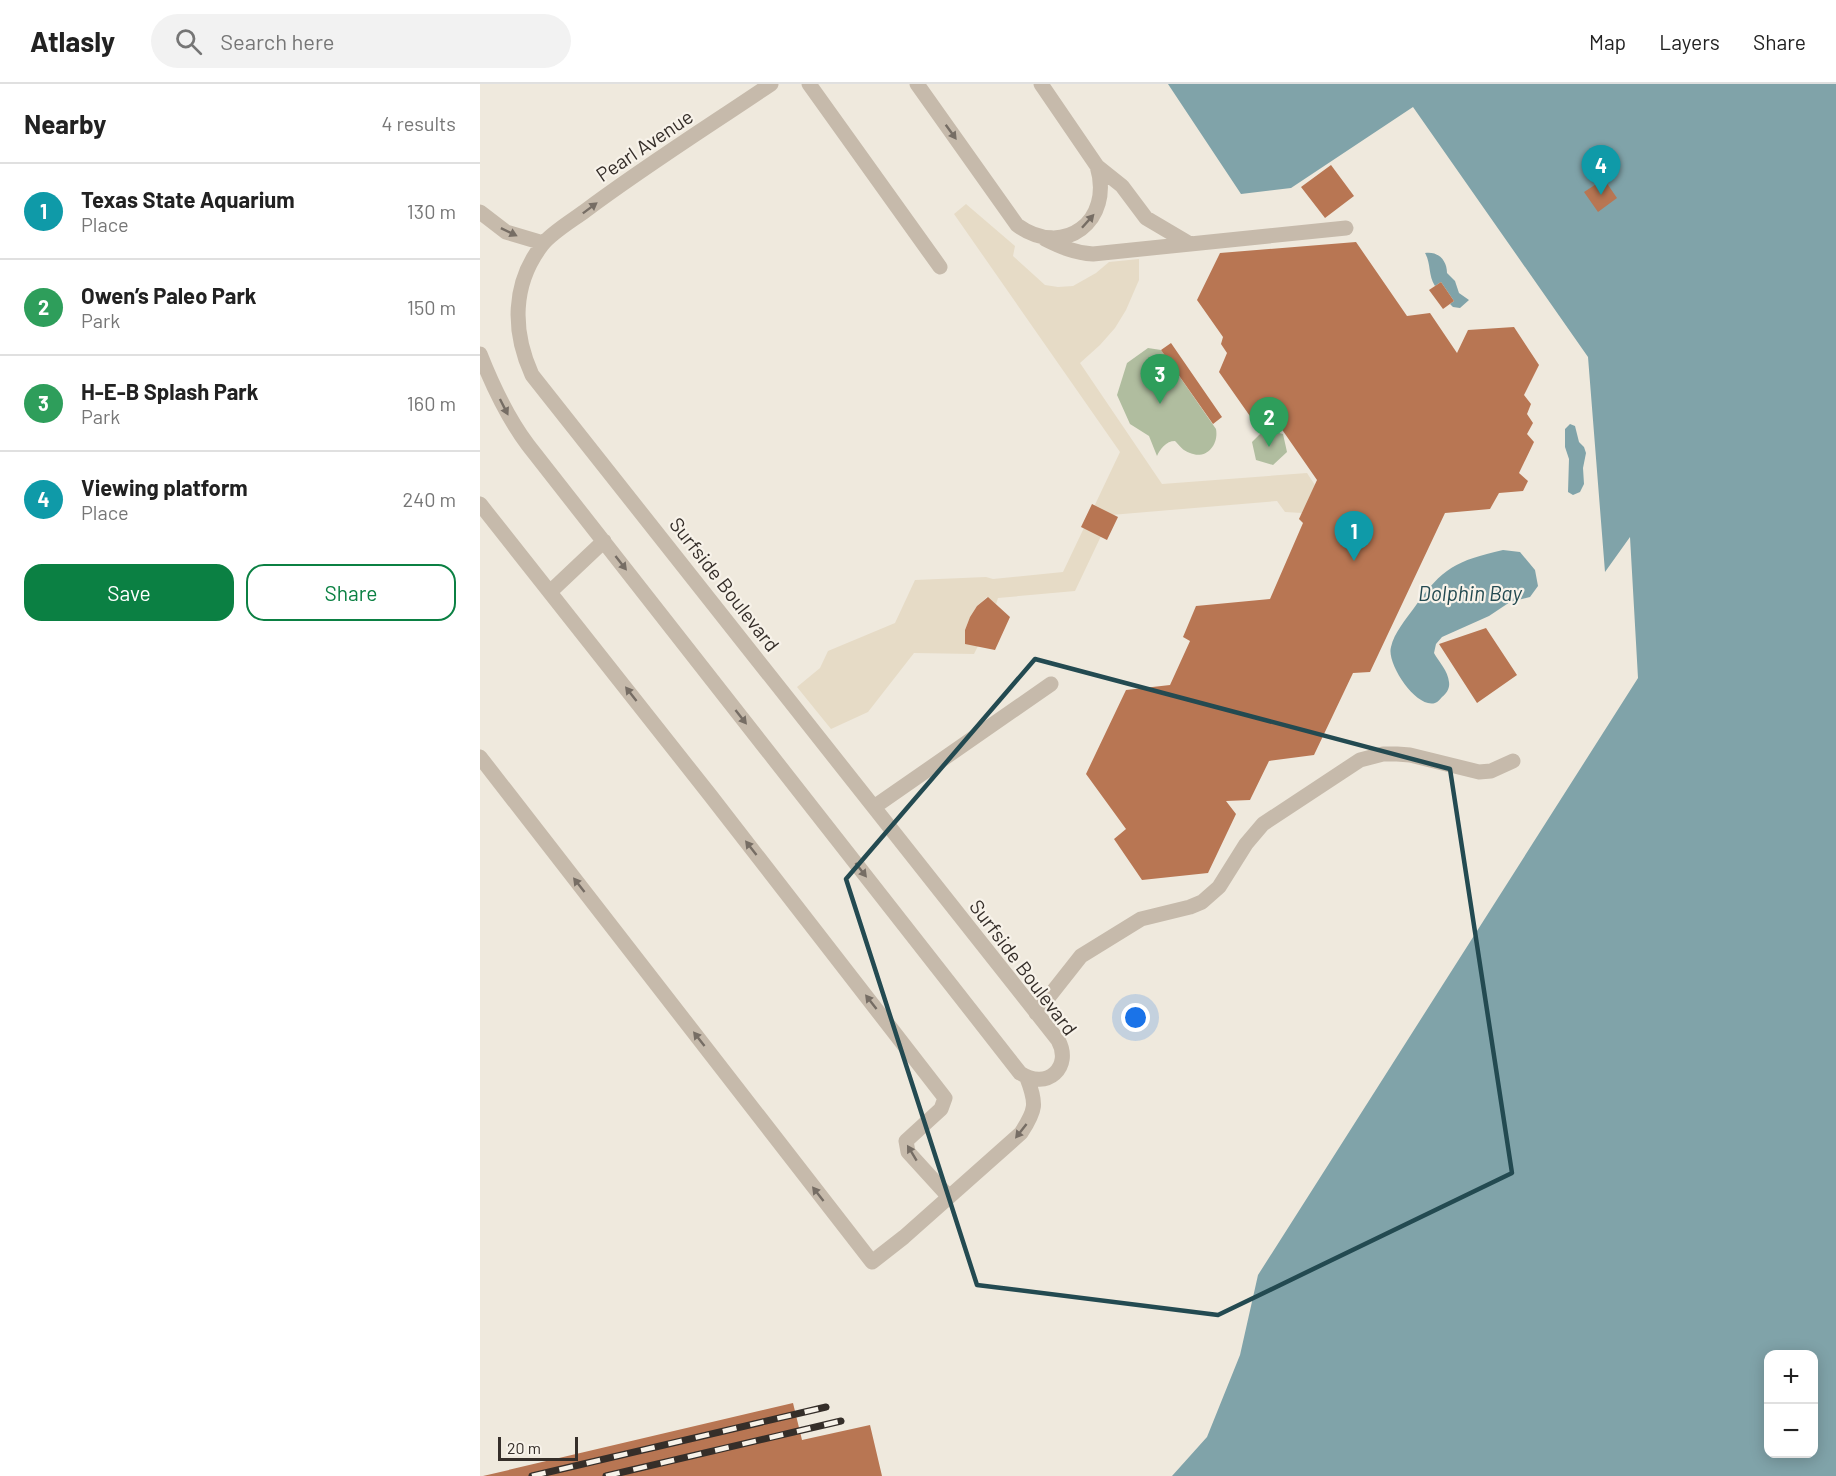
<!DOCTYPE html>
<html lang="en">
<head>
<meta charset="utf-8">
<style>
  body { margin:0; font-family:Barlow,sans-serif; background:#f2f2f2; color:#222 }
  .controls { position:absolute; right:18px; bottom:18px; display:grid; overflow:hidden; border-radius:12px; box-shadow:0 3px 15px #0003 }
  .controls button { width:54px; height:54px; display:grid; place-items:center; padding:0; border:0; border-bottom:2px solid #e0e0e0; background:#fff; color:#222; font:30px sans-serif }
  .scale { position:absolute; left:18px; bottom:15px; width:80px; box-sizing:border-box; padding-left:6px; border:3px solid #352e29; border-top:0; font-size:16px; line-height:21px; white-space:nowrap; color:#352e29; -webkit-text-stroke:4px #f7f2e9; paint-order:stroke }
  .you { position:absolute; left:656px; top:934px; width:21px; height:21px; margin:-15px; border:4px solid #fff; border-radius:50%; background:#1a73e8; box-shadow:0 0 0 9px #1a73e833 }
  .badge { display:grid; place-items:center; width:39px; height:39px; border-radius:50%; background:#0b8043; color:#fff; font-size:20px; font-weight:700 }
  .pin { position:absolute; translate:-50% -50px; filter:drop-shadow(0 2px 3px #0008) }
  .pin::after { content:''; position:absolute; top:32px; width:21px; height:18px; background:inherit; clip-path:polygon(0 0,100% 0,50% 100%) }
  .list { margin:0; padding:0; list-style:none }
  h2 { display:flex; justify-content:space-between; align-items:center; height:78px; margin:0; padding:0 24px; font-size:26px }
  h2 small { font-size:20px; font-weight:400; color:#767676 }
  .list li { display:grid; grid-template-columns:39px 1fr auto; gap:18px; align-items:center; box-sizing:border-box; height:96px; padding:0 24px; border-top:2px solid #e0e0e0 }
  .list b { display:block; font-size:22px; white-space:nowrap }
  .list p { margin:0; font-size:20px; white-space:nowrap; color:#767676 }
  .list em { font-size:20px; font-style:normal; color:#767676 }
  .actions { display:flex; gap:12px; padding:18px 24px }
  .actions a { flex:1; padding:14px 0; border:2px solid #0b8043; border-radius:18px; text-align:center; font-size:21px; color:#0b8043 }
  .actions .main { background:#0b8043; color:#fff }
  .icon { flex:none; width:33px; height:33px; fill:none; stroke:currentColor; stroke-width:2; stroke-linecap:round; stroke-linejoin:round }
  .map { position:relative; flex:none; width:1356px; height:1392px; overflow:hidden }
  header { display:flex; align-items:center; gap:36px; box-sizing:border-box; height:84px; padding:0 30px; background:#fff; border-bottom:2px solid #e0e0e0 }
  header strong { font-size:28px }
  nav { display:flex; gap:33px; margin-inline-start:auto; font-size:21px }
  .search { width:420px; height:54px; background:#f2f2f2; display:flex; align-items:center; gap:15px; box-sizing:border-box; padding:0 21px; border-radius:33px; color:#767676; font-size:22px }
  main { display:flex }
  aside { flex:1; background:#fff }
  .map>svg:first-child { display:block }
  .green { fill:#b0bd9f }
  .plaza { fill:#e6dbc6 }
  .water { fill:#80a3a9; fill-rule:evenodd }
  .building { fill:#b87653 }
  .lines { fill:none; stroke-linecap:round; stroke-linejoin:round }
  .minor { stroke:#c6baab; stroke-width:15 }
  .rail-casing { stroke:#352e29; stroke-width:7 }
  .rail { stroke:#f7f2e9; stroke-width:4.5; stroke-dasharray:14; stroke-linecap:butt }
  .oneway { fill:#766d64 }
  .marked { fill:none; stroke:#234a51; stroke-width:4.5; stroke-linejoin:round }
  .labels { text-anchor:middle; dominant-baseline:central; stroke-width:4.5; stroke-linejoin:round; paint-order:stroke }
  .street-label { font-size:20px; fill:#352e29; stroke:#f7f2e9 }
  .water-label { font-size:21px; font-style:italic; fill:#234a51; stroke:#f7f2e9 }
</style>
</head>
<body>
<header>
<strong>Atlasly</strong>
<div class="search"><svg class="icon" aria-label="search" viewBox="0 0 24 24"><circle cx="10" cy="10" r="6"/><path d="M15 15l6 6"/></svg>Search here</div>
<nav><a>Map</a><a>Layers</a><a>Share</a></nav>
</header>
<main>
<aside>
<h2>Nearby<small>4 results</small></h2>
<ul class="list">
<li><span class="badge" style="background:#0f9aa8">1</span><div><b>Texas State Aquarium</b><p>Place</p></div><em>130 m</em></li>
<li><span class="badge" style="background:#2e9e5b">2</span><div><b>Owen’s Paleo Park</b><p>Park</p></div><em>150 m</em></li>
<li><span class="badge" style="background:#2e9e5b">3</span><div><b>H-E-B Splash Park</b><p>Park</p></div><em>160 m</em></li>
<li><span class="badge" style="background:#0f9aa8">4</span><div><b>Viewing platform</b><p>Place</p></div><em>240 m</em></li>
</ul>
<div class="actions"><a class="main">Save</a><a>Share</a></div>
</aside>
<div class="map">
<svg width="1356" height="1392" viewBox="0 0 1356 1392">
  <rect width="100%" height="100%" fill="#efe9dd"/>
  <path class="green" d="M668 264 681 266 736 345C739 361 726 376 710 369 703 367 699 361 695 357 686 357 680 365 677 372L669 352 650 340 637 311 647 279Z
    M785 345 803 350 807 368 793 381 776 376 772 358Z"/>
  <path class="plaza" d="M486 120 535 162 533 172 565 201 578 203 593 202 616 189 629 178 659 175V196L646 226 635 244 620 261 600 279 682 400 827 389 835 401 822 429 805 428 797 417 631 431 595 507 518 514 516 520 507 513 497 522 490 533 485 546V559L498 562 494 570 434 569 388 628 351 645 317 603 340 584 348 567 415 539 435 496 506 493 513 495 583 488 640 368 474 130Z"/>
  <path class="water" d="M688 0H1356V1392H692L727 1353 760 1271 778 1191 1158 594 1150 453 1125 488 1108 273 933 23 811 104 761 110ZM1288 1270H1334V1370H1288Z
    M945 169C958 167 967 176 967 189L975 197 979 209 989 216 980 224 973 223 970 220 974 217 961 198 955 202C948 191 951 179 945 169Z
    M1090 340 1095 342 1099 358 1104 363 1106 369 1103 384 1104 400 1100 408 1093 411 1088 408 1089 375 1085 363V345Z
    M1023 466 1040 468 1055 486 1058 502 1050 513 1030 518 1009 532 962 553 956 560 954 569C959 578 968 587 969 598 970 604 967 609 962 613 960 615 958 618 955 619 936 625 906 579 911 563 914 549 926 535 934 524 963 483 976 477 1023 466Z"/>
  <path class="building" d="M851 81 874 112 845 134 821 103Z
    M1124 95 1137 114 1118 128 1104 108Z
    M876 158 927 232 950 229 977 269 988 246 1034 243 1059 281 1044 311 1051 320 1047 330 1053 339 1047 350 1054 358 1039 389 1048 397 1043 407 1019 409 1010 425 965 429 890 588 873 589 834 671 789 677 770 716 746 717 756 730 728 789 662 796 634 755 646 745 606 690 646 606 690 601 710 557 703 553 716 522 790 515 823 439 819 435 837 396 794 334 772 335 739 288 747 269 741 260 743 253 717 216 740 169Z
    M961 198 974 217 963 225 949 206Z
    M691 259 742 333 733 340 681 266Z
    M612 420 638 433 627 456 601 443Z
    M508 513 530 533 515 566 485 560V546L490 533 497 522Z
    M1006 544 1037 591 997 619 959 560Z
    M313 1319 322 1356 390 1341 402 1392H3Z"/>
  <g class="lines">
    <path class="minor" d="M329 0 460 183
      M437 0 537 141C584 175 634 137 617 82L561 0
      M617 82 642 102 666 134 710 160
      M0 128 26 148 63 159
      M565 155C581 163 595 169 613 170L866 144
      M0 270C13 303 27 333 48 361L540 989C567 1007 593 983 578 956L52 291C32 247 32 200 62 161 71 149 93 136 105 127 165 82 229 42 291 0
      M0 420 230 711 465 1014 461 1025 426 1057 428 1068 469 1113
      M70 508 124 457
      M0 673 392 1178 424 1153 541 1049C556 1026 557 1020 547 994
      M394 723 571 600
      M556 929 601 872 661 835 710 823 722 818 739 803 766 760 783 740 880 676 903 670H917L930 671 999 688 1011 687 1033 677"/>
    <defs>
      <path id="rail" d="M52 1392 346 1323
        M126 1392 361 1337"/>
    </defs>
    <use href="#rail" class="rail-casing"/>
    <use href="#rail" class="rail"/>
  </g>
  <defs><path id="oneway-solid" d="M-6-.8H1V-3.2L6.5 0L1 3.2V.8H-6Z" transform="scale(1.5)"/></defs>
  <g class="oneway">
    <use href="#oneway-solid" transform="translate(471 48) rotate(54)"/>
    <use href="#oneway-solid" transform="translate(110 124) rotate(-37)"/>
    <use href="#oneway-solid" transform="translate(608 137) rotate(-48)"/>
    <use href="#oneway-solid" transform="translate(29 148) rotate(26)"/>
    <use href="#oneway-solid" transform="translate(24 323) rotate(63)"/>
    <use href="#oneway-solid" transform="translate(141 479) rotate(52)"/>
    <use href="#oneway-solid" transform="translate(151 610) rotate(-128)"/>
    <use href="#oneway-solid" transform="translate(261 633) rotate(52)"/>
    <use href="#oneway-solid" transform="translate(271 764) rotate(-128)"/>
    <use href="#oneway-solid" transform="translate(381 786) rotate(52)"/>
    <use href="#oneway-solid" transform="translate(99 801) rotate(-128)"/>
    <use href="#oneway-solid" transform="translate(391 918) rotate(-128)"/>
    <use href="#oneway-solid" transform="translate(219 955) rotate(-128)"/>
    <use href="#oneway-solid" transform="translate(541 1047) rotate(128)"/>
    <use href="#oneway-solid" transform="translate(432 1069) rotate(-121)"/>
    <use href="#oneway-solid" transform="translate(338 1110) rotate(-128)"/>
  </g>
  <path class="marked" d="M555 575 970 685 1032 1089 738 1231 497 1201 366 795Z"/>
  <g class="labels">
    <g class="street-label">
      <text transform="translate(164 61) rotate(-34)">Pearl Avenue</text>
      <text transform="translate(245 500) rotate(52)">Surfside Boulevard</text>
      <text transform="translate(544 883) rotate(53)">Surfside Boulevard</text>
    </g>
    <g class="water-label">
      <text x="990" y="508">Dolphin Bay</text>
    </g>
  </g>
</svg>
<div class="controls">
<button>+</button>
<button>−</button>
</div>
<div class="scale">20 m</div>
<div class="you"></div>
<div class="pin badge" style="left:874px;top:477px;background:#0f9aa8">1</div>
<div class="pin badge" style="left:789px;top:363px;background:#2e9e5b">2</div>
<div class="pin badge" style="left:680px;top:320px;background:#2e9e5b">3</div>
<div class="pin badge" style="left:1121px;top:111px;background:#0f9aa8">4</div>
</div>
</main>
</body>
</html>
